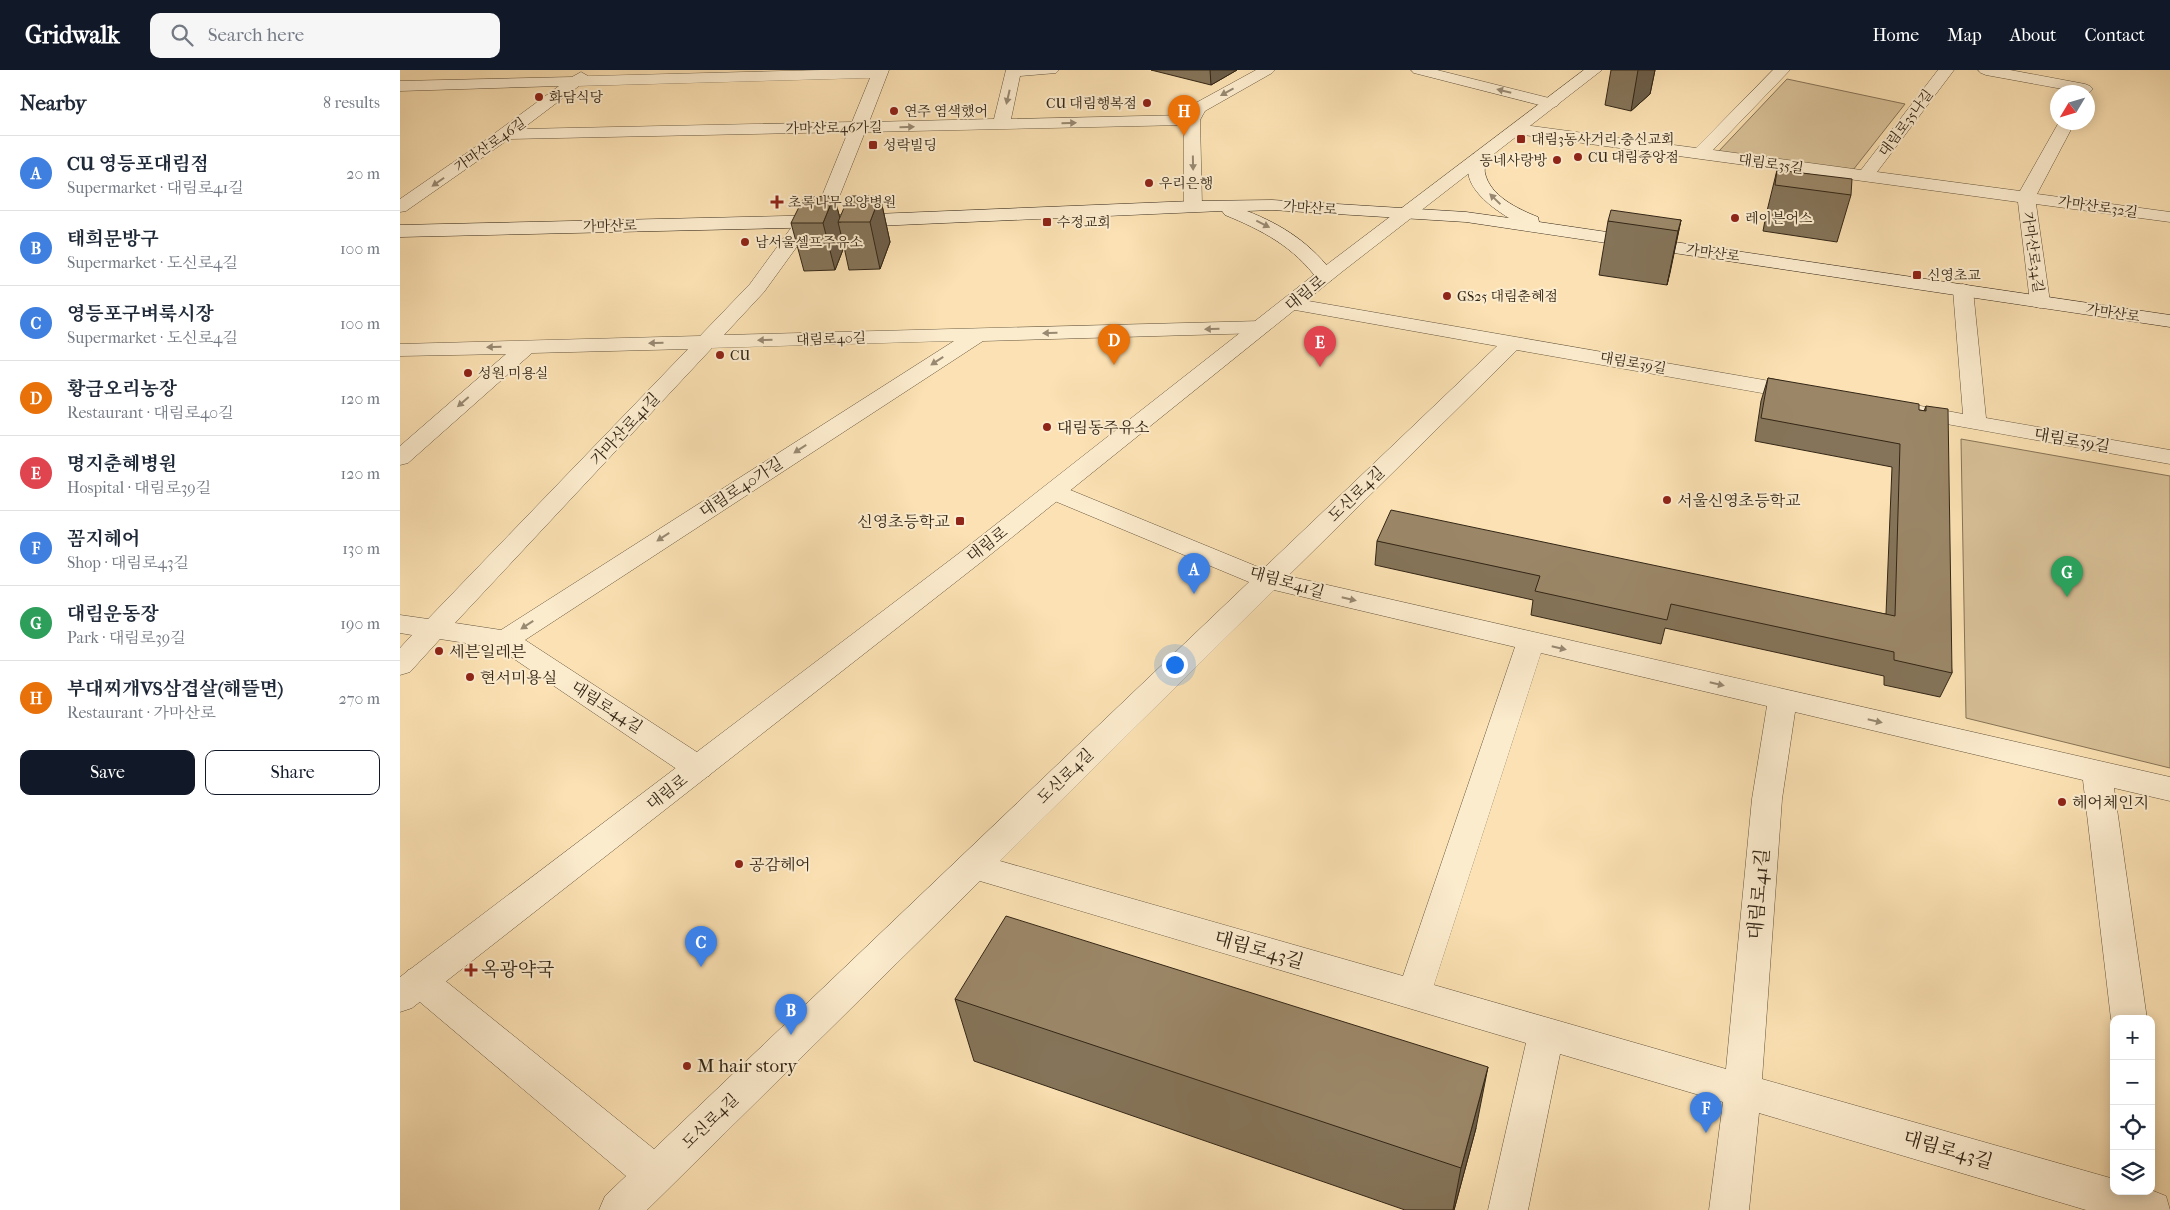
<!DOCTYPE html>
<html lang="en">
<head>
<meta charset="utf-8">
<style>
  body { margin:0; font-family:"IM FELL French Canon","Noto Serif KR",serif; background:#f6f6f7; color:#1f2937 }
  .controls { position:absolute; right:15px; bottom:15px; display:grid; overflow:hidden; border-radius:10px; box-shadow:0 2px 12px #0003 }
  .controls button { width:45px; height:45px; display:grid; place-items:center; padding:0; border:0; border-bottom:1px solid #e0e1e3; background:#fff; color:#1f2937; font:25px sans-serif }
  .compass { position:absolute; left:1650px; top:15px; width:45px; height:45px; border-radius:50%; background:#fff; box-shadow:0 2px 12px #0003; rotate:232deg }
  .you { position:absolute; left:774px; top:594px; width:18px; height:18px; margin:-12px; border:4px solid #fff; border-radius:50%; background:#1a73e8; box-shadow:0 0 0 8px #1a73e833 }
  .badge { display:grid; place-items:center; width:32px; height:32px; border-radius:50%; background:#111827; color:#fff; font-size:16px; font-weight:700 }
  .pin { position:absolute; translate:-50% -41px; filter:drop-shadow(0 1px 2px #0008) }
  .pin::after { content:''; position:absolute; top:26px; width:18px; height:15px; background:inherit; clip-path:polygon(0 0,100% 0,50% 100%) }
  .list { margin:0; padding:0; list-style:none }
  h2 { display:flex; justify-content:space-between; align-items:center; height:65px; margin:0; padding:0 20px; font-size:21px }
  h2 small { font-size:16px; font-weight:400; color:#747a83 }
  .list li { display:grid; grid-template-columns:32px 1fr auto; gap:15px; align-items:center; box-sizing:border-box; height:75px; padding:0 20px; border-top:1px solid #e0e1e3 }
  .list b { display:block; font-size:19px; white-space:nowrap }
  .list p { margin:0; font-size:16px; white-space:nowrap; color:#747a83 }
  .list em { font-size:16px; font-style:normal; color:#747a83 }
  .actions { display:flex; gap:10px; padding:15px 20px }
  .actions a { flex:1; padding:11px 0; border:1px solid #111827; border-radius:10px; text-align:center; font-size:18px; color:#111827 }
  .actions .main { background:#111827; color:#fff }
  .icon { flex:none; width:28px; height:28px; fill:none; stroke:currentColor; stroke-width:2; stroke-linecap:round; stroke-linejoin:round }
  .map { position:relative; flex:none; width:1770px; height:1140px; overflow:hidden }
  header { display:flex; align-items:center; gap:30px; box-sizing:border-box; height:70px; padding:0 25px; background:#111827; color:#fff }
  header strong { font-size:24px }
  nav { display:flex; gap:28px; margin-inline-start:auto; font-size:18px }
  .search { width:350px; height:45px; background:#f6f6f7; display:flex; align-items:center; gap:12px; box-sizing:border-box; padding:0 18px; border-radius:10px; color:#747a83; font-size:19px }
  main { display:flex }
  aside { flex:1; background:#fff }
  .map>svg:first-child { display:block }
  .green { fill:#d9c198; stroke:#867457 }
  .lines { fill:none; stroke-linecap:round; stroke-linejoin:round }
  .minor-casing { stroke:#65553d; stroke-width:1 }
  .tertiary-casing { stroke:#65553d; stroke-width:1 }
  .secondary-casing { stroke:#332616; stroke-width:1 }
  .minor { fill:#fcecce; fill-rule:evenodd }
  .tertiary { fill:#fcecce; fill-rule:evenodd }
  .secondary { fill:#fcecce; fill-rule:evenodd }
  .wall { fill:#857459; stroke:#332616 }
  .shaded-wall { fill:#6c5e49; stroke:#332616 }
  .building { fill:#9b8768; stroke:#332616 }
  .oneway { fill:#988972 }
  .poi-dot { fill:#8f2418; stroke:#fcecce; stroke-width:2 }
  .labels { text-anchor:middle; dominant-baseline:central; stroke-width:4; stroke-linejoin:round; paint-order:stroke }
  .far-poi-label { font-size:14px; fill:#332616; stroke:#fcecce; text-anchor:start }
  .far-street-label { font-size:14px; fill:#332616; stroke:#fcecce }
  .street-label { font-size:16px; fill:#332616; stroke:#fcecce }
  .poi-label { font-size:16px; fill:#332616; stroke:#fcecce; text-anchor:start }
  .near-street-label { font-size:19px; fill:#332616; stroke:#fcecce }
  .near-poi-label { font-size:19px; fill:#332616; stroke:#fcecce; text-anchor:start }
</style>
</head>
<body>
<header>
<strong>Gridwalk</strong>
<div class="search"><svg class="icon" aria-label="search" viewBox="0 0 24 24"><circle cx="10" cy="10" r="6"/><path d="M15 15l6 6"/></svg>Search here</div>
<nav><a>Home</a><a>Map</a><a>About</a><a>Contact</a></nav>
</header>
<main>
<aside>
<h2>Nearby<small>8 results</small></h2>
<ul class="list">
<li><span class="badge" style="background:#3f7fe0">A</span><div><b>CU 영등포대림점</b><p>Supermarket · 대림로41길</p></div><em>20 m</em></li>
<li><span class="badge" style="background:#3f7fe0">B</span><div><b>태희문방구</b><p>Supermarket · 도신로4길</p></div><em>100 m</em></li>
<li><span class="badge" style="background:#3f7fe0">C</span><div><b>영등포구벼룩시장</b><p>Supermarket · 도신로4길</p></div><em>100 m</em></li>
<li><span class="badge" style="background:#e8710a">D</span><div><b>황금오리농장</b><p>Restaurant · 대림로40길</p></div><em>120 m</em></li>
<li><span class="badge" style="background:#e0444e">E</span><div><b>명지춘혜병원</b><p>Hospital · 대림로39길</p></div><em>120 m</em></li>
<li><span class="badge" style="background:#3f7fe0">F</span><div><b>꼼지헤어</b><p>Shop · 대림로43길</p></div><em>130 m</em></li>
<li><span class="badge" style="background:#2e9e5b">G</span><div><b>대림운동장</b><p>Park · 대림로39길</p></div><em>190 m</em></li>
<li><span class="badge" style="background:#e8710a">H</span><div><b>부대찌개VS삼겹살(해뜰면)</b><p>Restaurant · 가마산로</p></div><em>270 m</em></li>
</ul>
<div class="actions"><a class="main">Save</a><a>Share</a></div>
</aside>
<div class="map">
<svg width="1770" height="1140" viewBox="0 0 1770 1140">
  <rect width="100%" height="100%" fill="#fbe1b3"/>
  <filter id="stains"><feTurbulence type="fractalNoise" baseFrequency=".004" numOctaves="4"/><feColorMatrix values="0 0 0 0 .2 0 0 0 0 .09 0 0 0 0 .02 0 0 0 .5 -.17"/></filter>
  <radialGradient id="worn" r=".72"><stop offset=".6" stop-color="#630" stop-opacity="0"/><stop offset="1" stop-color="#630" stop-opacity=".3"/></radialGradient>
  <path class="green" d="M1387 9 1505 34 1453 100 1318 82Z
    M1561 369 1770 406V698L1566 648Z"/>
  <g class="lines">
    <defs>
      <path id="minor" d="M422 0H489L469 52 594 49 606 0H659L656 3 620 6 611 49 786 45 792 35 856 0H875L872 3 805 41 800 50 802 136 799 140 793 141 787 140 784 136V55L465 62 428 155 421 157 414 153 364 222 324 265 861 251 868 253 871 257 868 261 861 263 583 271 125 570 309 690 313 698 309 706 298 709 287 706 98 578 40 569 10 602 0 605V578L12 565 0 563V545L28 549 288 279 132 283 8 393 0 395V376L106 284 0 286V274L300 266 350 214 399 147 406 145 413 148 448 62 109 69 6 141 0 142V129L87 69 159 16 0 21V11L172 7 181 2 188 6ZM470 8 452 52 122 59 179 16ZM554 271 101 560 55 553 312 278Z
        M1011 0H1037L1157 30 1159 33 1157 36 1151 38 1014 3Z
        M1373 0H1390L1313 80 1461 100 1538 0H1554L1477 102 1620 121 1659 52H1675L1637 124 1770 142V152L1636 134 1650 232 1647 236 1640 238 1633 236 1630 232 1618 132 1116 64 1110 62 1108 59 1110 56 1116 54 1296 78Z
        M1578 0H1610L1685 14 1690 16 1693 19 1690 22H1679L1586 5 1581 3Z
        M1563 214 1570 216 1573 220 1586 348 1770 380V394L1502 346 1499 341 1502 336 1510 334 1563 344 1553 220 1556 216Z
        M891 228 1410 318 1413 323 1410 328 1402 330 1117 280 888 506 1770 707V731L1714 718 1747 949H1714V955L1711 949 1683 710 1395 642 1382 729 1362 1009 1714 1109V1121L1751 1120 1766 1126 1770 1140H1686L1359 1043 1349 1140H1309L1323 1032 1160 984 1128 1140H1088L1126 973 580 811 247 1140H199L205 1126 226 1106 8 922 3 911 8 900 20 896 32 900 254 1079 849 512 645 427 642 422 645 417 654 415 663 417 863 499 1097 276 884 238 881 234 884 230ZM874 520 1115 577 1003 906 600 791ZM1141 583 1367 636 1352 729 1326 999 1034 915Z"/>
      <path id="tertiary" d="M1184 0H1202L943 201 580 493 12 938 0 942V907L562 481 929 193Z"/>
      <path id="secondary" d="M1079 83 1085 84 1088 88C1086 93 1084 98 1085 103 1090 126 1118 139 1138 147L1139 152 1770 245V257L1066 152 872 140 847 141C883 155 912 174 935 206L932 210 925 212 918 210C894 177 862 160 825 145L822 141 475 156 0 167V155L475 144 793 131 872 130 1066 142 1109 148C1089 136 1055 111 1073 84Z"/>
    </defs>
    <use href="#minor" class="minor-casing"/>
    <use href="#tertiary" class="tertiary-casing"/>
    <use href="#secondary" class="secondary-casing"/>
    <use href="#minor" class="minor"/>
    <use href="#tertiary" class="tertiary"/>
    <use href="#secondary" class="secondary"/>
  </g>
  <path class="wall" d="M751 0H837L811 15Z
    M1211 0H1255L1250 24 1231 41 1205 35Z
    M1377 100 1451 125 1437 172 1363 161 1366 145Z
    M434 126 440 149 480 126 490 172 480 199 449 200 444 177 435 200 404 201 391 153Z
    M1281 150 1267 215 1199 205 1208 151Z
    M1368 308 1524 341 1526 336 1552 603 1540 627 1484 615V606L1265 558 1261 574 1131 545 1133 530 975 495 977 471 1486 544 1492 397 1355 371 1361 331Z
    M555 929 1076 1058 1054 1140H1005L574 991Z"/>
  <path class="shaded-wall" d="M810 0H837L811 15Z
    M1238 0H1255L1250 24 1231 41Z
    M434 126 441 152H438L444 177 435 200 423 153Z
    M480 126 490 172 480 199 470 152Z
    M1281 150 1270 203 1267 215 1278 161Z
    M1088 997 1076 1058 1054 1140H1053L1061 1098Z"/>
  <path class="building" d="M1377 100 1452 109 1451 125 1375 115Z
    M434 126 423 153H391L404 127Z
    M449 126H480L470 152H438Z
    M1211 140 1281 150 1278 161 1208 151Z
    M1368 308 1519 334V340L1526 341V336L1548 339 1552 603 1494 590V582L1271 534 1267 550 1135 521 1140 506 977 471 991 440 1495 546 1500 374 1361 348Z
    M606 846 1088 997 1061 1098 555 929Z"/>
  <defs><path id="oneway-solid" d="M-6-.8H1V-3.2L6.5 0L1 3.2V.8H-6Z" transform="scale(1.25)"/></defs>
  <g class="oneway">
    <use href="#oneway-solid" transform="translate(1104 21) rotate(-166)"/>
    <use href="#oneway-solid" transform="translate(827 22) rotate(151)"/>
    <use href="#oneway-solid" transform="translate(608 27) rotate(103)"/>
    <use href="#oneway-solid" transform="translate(669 53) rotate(-1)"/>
    <use href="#oneway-solid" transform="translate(507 57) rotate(-1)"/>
    <use href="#oneway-solid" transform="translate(793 93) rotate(89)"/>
    <use href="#oneway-solid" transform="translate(38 112) rotate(145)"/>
    <use href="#oneway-solid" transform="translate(1095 129) rotate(-136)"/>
    <use href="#oneway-solid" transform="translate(863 154) rotate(27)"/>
    <use href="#oneway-solid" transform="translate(812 259) rotate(178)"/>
    <use href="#oneway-solid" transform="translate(650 263) rotate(178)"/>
    <use href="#oneway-solid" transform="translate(365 270) rotate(178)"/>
    <use href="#oneway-solid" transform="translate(256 273) rotate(179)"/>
    <use href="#oneway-solid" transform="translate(94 277) rotate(179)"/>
    <use href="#oneway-solid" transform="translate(537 291) rotate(147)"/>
    <use href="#oneway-solid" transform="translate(63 332) rotate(139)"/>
    <use href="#oneway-solid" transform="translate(400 379) rotate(147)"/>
    <use href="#oneway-solid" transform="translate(263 467) rotate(147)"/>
    <use href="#oneway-solid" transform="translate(949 529) rotate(13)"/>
    <use href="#oneway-solid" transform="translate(127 555) rotate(147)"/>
    <use href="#oneway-solid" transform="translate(1159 578) rotate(13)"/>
    <use href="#oneway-solid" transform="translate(1317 614) rotate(13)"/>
    <use href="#oneway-solid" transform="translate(1475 651) rotate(13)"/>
  </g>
  <g class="poi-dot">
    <circle cx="139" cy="27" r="5"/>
    <circle cx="747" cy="33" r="5"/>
    <circle cx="494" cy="41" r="5"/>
    <rect x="1116" y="64" width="10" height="10" rx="2.5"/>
    <rect x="468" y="70" width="10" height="10" rx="2.5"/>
    <circle cx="1178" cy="87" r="5"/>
    <circle cx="1157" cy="90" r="5"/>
    <circle cx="749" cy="113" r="5"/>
    <path d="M374.5 124.5h5v5h5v5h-5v5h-5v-5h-5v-5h5z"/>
    <circle cx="1335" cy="148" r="5"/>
    <rect x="642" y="147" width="10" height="10" rx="2.5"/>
    <circle cx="345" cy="172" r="5"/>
    <rect x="1512" y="200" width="10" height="10" rx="2.5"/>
    <circle cx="1047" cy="226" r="5"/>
    <circle cx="320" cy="285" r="5"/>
    <circle cx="68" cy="303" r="5"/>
    <circle cx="647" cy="357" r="5"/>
    <circle cx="1267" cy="430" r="5"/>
    <rect x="555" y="446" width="10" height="10" rx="2.5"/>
    <circle cx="39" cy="581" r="5"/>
    <circle cx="70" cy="607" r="5"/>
    <circle cx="1662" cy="732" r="5"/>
    <circle cx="339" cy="794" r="5"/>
    <path d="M68.5 892.5h5v5h5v5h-5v5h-5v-5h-5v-5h5z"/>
    <circle cx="287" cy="996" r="5"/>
  </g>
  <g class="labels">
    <g class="far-poi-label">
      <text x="149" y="27">화담식당</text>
      <text x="737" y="33" text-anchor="end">CU 대림행복점</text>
      <text x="504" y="41">연주 염색했어</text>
      <text x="1131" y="69">대림3동사거리.충신교회</text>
      <text x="483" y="75">성락빌딩</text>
      <text x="1188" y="87">CU 대림중앙점</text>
      <text x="1147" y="90" text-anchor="end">동네사랑방</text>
      <text x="759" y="113">우리은행</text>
      <text x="388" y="132">초록나무요양병원</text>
      <text x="1345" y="148">레이븐어스</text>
      <text x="657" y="152">수정교회</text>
      <text x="355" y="172">남서울셀프주유소</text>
      <text x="1527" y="205">신영초교</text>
      <text x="1057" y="226">GS25 대림춘혜점</text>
      <text x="330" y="285">CU</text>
      <text x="78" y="303">성원 미용실</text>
    </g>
    <g class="far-street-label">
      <text transform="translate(1506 53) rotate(-53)">대림로35나길</text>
      <text transform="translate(434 58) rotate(-1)">가마산로46가길</text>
      <text transform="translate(90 75) rotate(-35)">가마산로46길</text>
      <text transform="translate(1371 94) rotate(8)">대림로35길</text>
      <text transform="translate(1698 137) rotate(8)">가마산로32길</text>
      <text transform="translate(910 138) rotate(4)">가마산로</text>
      <text transform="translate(210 156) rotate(-1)">가마산로</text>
      <text transform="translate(1633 182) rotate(82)">가마산로34길</text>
      <text transform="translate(1313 183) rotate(8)">가마산로</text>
      <text transform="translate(1713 243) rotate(9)">가마산로</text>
      <text transform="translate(431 269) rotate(-2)">대림로40길</text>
      <text transform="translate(1233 293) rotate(10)">대림로39길</text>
    </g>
    <g class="street-label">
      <text transform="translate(905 223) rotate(-39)">대림로</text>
      <text transform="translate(225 359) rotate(-47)">가마산로41길</text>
      <text transform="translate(1672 370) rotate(10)">대림로39길</text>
      <text transform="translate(341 417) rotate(-33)">대림로40가길</text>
      <text transform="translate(956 424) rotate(-44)">도신로4길</text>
      <text transform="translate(587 474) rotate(-38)">대림로</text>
      <text transform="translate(887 512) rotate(16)">대림로41길</text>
      <text transform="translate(207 637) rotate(33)">대림로44길</text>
      <text transform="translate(665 706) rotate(-44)">도신로4길</text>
      <text transform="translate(267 722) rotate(-38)">대림로</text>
      <text transform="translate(310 1051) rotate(-44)">도신로4길</text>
    </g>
    <g class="poi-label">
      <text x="657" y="357">대림동주유소</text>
      <text x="1277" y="430">서울신영초등학교</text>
      <text x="550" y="451" text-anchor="end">신영초등학교</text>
      <text x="49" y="581">세븐일레븐</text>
      <text x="80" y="607">현서미용실</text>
      <text x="1672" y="732">헤어체인지</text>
      <text x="349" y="794">공감헤어</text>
    </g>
    <g class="near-street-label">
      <text transform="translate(1359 824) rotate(-85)">대림로41길</text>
      <text transform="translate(859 880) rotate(16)">대림로43길</text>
      <text transform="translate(1548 1080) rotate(16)">대림로43길</text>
    </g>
    <g class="near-poi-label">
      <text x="81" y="900">옥광약국</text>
      <text x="297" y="996">M hair story</text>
    </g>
  </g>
  <rect width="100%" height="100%" filter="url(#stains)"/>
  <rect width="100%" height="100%" fill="url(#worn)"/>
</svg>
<div class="controls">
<button>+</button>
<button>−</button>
<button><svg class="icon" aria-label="locate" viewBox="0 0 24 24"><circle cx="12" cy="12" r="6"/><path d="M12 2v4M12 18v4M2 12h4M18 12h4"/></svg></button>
<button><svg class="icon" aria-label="layers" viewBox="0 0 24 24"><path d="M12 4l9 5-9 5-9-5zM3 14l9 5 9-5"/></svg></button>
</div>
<svg class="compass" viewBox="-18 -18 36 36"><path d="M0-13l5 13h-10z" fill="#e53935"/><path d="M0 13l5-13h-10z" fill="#747a83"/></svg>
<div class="you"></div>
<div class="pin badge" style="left:794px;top:524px;background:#3f7fe0">A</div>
<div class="pin badge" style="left:391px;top:965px;background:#3f7fe0">B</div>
<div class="pin badge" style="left:301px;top:897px;background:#3f7fe0">C</div>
<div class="pin badge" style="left:714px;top:295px;background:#e8710a">D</div>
<div class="pin badge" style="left:920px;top:297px;background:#e0444e">E</div>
<div class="pin badge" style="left:1306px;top:1063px;background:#3f7fe0">F</div>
<div class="pin badge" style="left:1667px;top:527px;background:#2e9e5b">G</div>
<div class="pin badge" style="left:784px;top:66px;background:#e8710a">H</div>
</div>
</main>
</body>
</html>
